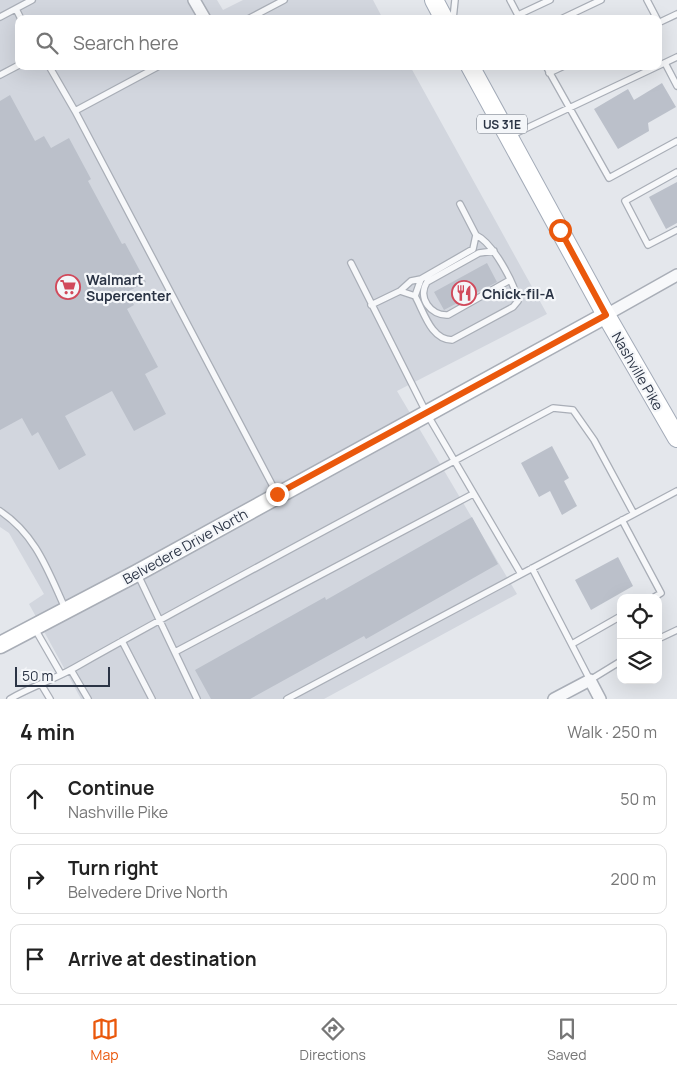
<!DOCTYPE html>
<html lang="en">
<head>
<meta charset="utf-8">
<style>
  body { margin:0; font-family:Manrope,sans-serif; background:#f6f6f6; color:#222 }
  .controls { position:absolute; right:15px; bottom:15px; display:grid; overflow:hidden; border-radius:10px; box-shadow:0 5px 20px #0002 }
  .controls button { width:45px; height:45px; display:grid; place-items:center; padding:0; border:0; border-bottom:1px solid #e0e0e0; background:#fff; color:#222; font:25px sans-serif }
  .scale { position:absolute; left:15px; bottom:12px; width:95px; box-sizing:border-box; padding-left:5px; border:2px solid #2b3445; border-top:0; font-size:14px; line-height:18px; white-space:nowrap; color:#2b3445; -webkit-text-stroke:4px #f4f6f9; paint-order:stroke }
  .stop { position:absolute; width:15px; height:15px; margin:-11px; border:4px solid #ea580c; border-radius:50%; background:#fff }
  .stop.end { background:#ea580c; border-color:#fff; box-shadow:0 1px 5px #0008 }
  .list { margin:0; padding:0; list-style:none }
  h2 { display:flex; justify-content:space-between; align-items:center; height:65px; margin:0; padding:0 20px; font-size:21px }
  h2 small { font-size:16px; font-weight:400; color:#767676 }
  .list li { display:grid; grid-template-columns:32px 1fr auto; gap:15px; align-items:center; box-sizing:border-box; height:70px; margin:0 10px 10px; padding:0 10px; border:1px solid #e0e0e0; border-radius:10px }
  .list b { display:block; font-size:19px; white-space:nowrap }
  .list p { margin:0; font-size:16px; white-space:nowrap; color:#767676 }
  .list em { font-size:16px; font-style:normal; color:#767676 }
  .icon { flex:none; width:28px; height:28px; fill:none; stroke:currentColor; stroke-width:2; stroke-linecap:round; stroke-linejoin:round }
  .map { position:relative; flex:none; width:677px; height:699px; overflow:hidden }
  .search { position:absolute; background:#fff; box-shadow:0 5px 20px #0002; left:15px; right:15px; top:15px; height:55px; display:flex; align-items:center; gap:12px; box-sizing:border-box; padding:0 18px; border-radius:10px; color:#767676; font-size:19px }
  .sheet { height:305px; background:#fff }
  nav { display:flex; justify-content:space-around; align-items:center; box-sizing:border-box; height:70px; border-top:1px solid #e0e0e0; background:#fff; font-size:14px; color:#767676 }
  nav a { display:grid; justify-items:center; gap:2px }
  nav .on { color:#ea580c }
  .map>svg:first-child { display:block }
  .built { fill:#d2d6de }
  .building { fill:#bbc0ca }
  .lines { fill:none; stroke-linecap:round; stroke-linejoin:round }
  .lane-casing { stroke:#a9aeb7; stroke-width:8 }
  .street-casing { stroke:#a9aeb7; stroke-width:14 }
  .secondary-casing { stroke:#a9aeb7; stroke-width:19 }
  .primary-casing { stroke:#a3abb8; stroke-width:20 }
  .lane { stroke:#f7f8fa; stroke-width:5.5 }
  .street { stroke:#f7f8fa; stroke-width:11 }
  .secondary { stroke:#fff; stroke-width:16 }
  .primary { stroke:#fff; stroke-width:18 }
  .route { stroke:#ea580c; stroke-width:6 }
  .labels { text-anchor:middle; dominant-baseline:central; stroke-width:4.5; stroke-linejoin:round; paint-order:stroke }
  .shield { fill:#f4f6f9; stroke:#676e7b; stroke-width:1 }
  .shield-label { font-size:12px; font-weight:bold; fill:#2b3445 }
  .poi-label { font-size:14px; font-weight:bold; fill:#2b3445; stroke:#f4f6f9; text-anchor:start }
  .street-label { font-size:14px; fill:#2b3445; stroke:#f4f6f9 }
</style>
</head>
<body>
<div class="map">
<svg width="677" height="699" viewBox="0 0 677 699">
  <rect width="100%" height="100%" fill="#e4e7ec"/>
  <path class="built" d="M0 0H217L223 10 243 0H373L383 19H19V66H410L547 314 397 391 517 594 324 699H81L29 604 44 594 9 533 0 527Z"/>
  <path class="building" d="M662 83 676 107 648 123 649 131 618 149 594 109 628 89 634 100Z
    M10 95 35 141 44 136 51 148 69 138 91 179 88 181 122 244 125 243 146 282 127 292 134 305 127 309 158 367 145 374 166 414 134 431 112 391 65 416 86 455 59 470 38 432 32 436 22 418 0 430V101Z
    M677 182V223L666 229 649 197Z
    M487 263 497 282 444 310 434 292Z
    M552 446 569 478 564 481 577 506 562 515 550 491 539 497 521 463Z
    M472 517 498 564 366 639 364 636 250 699H211L195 670 325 597 326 600Z
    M618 557 633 586 591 610 575 580Z"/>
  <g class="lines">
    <defs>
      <path id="lane" d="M510 0 520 19
        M647 0 657 19
        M16 9 21 19
        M518 15 550 0
        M0 17 32 0
        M248 19 284 0
        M453 19 455 0
        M561 19 601 0
        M658 23 677 14
        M665 63 677 86
        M49 66 75 111 277 494
        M546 66 609 178 677 141
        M658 66 677 57
        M549 73 564 66
        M0 75 19 65
        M75 111 159 66
        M510 136 658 66
        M677 172 625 201 648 245 677 230
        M460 204 476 235
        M494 251 479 253 427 282C417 298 431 316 448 315L510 280
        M351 263 427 414 521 574
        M415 296 421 279
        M371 305 400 291 411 281 421 279 473 249 476 235C493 243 514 282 518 301L513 307 452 340C431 340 424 312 415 296L400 291
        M0 511C36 535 48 571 65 608
        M622 520 661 593 653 598
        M532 568 590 680 621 661
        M138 575 197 699
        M35 629 61 674
        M658 639 677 630
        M122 641 152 699
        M572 644 621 616
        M175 652 473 494
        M71 670 88 699
        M41 684 50 699
        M10 699C30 687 53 680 74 668 232 579 393 494 553 408L573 410 594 440 634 514
        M287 699 677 491"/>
      <path id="street" d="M194 0 205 19
        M606 315 677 275
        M554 699 590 680 600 699"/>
      <path id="secondary" d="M0 645 137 573 606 315"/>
      <path id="primary" d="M434 0 444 19
        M470 66 606 315 677 438"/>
    </defs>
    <use href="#lane" class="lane-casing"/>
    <use href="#street" class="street-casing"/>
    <use href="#secondary" class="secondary-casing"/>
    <use href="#primary" class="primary-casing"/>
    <use href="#lane" class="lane"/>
    <use href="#street" class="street"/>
    <use href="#secondary" class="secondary"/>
    <use href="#primary" class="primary"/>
  </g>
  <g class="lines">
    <path class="route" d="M277 494 606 315 560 230"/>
  </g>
  <defs>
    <symbol id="supermarket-ring" viewBox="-11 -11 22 22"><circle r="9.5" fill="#f4f6f9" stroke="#d1495b" stroke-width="1.5"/><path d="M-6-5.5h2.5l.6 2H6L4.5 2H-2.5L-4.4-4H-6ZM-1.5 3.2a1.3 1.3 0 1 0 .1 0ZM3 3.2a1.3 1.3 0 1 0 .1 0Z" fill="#d1495b"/></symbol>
    <symbol id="restaurant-ring" viewBox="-11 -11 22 22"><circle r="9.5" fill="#f4f6f9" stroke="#d1495b" stroke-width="1.5"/><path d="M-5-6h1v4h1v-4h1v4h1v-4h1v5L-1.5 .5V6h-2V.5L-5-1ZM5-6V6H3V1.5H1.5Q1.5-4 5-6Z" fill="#d1495b"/></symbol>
  </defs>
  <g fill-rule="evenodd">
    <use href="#supermarket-ring" x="54" y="273" width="28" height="28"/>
    <use href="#restaurant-ring" x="450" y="279" width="28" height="28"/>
  </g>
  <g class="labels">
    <rect class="shield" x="477" y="114.5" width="50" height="19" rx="4"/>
    <g class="shield-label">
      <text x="502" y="124">US 31E</text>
    </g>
    <g class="poi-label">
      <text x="86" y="279">Walmart<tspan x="86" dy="16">Supercenter</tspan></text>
      <text x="482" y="293">Chick-fil-A</text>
    </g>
    <g class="street-label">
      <text transform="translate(638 371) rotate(60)">Nashville Pike</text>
      <text transform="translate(185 546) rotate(-29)">Belvedere Drive North</text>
    </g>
  </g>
</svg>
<div class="controls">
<button><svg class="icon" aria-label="locate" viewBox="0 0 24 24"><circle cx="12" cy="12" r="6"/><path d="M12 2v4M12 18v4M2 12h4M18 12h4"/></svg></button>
<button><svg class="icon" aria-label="layers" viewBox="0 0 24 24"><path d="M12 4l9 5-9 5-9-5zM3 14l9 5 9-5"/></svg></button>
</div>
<div class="scale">50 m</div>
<div class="stop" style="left:560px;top:230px"></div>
<div class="stop end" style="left:277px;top:494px"></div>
<div class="search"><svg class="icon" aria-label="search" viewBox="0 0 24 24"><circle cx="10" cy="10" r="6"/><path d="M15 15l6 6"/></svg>Search here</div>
</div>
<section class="sheet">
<h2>4 min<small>Walk · 250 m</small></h2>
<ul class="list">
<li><svg class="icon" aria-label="ahead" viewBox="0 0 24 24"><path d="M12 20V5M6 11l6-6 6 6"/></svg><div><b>Continue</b><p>Nashville Pike</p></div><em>50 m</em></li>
<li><svg class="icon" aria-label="right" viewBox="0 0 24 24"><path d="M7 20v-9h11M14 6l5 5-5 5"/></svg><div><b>Turn right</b><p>Belvedere Drive North</p></div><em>200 m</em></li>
<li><svg class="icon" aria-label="arrive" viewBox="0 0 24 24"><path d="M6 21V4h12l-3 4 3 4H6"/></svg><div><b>Arrive at destination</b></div></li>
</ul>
</section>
<nav>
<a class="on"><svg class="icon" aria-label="map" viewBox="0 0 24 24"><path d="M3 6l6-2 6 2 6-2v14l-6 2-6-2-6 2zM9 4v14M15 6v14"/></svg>Map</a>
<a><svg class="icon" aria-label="directions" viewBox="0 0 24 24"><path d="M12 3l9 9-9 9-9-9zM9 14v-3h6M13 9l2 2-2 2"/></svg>Directions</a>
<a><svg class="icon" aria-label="saved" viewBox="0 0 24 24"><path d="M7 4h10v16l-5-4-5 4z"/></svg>Saved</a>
</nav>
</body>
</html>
